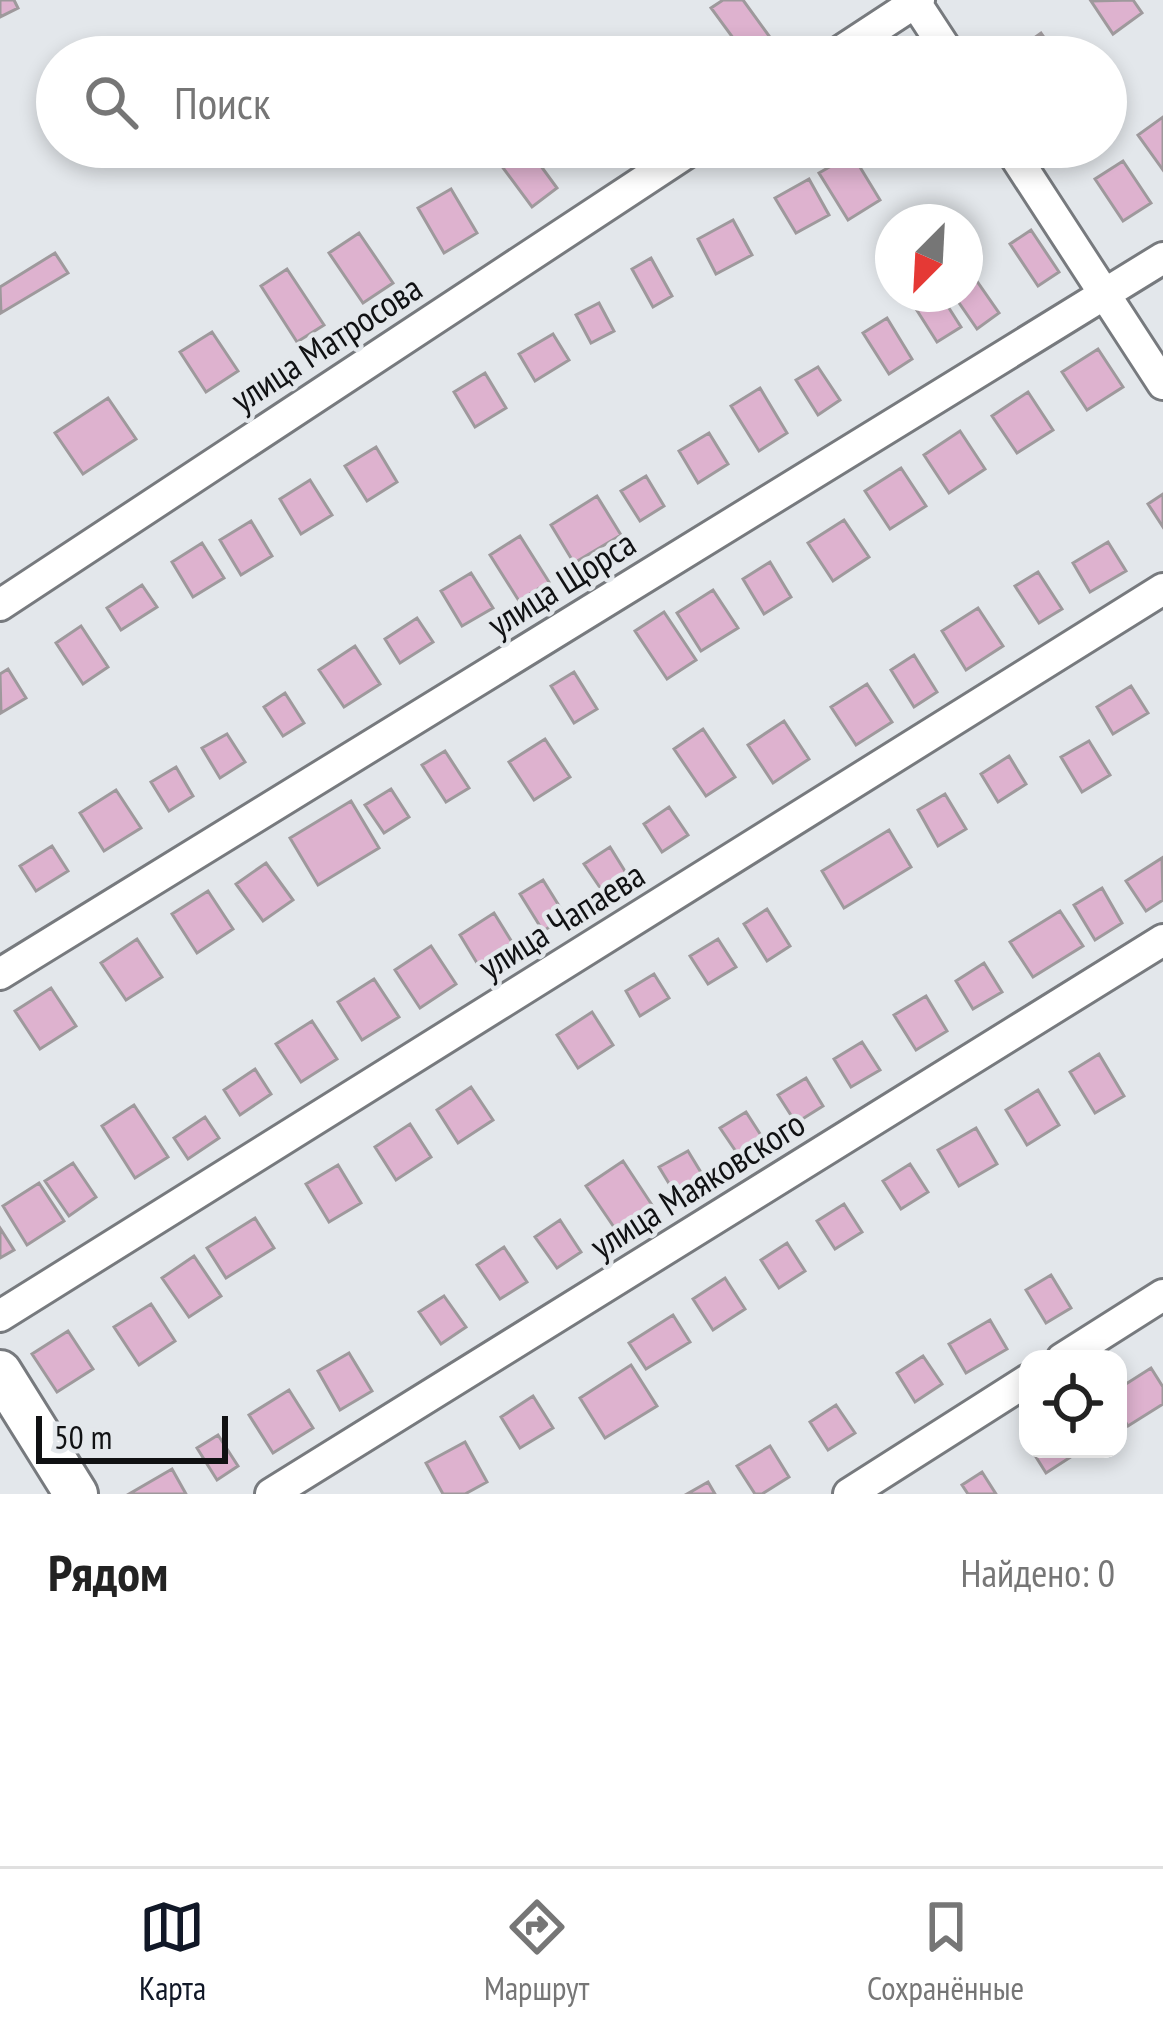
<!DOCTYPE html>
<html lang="ru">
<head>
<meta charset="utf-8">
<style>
  body { margin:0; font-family:"PT Sans Narrow",sans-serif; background:#f2f2f2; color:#222 }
  .controls { position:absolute; right:36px; bottom:36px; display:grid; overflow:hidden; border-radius:24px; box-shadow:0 6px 18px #0003 }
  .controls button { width:108px; height:108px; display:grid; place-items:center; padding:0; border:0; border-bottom:3px solid #e0e0e0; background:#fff; color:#222; font:60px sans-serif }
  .compass { position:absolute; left:875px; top:204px; width:108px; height:108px; border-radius:50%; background:#fff; box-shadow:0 6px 18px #0003; rotate:204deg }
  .scale { position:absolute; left:36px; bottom:30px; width:192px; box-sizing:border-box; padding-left:12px; border:6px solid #101113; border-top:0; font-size:33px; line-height:42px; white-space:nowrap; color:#101113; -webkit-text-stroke:9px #e3e7eb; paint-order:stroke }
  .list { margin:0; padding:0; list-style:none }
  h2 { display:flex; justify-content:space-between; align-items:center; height:156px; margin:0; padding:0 48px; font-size:51px }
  h2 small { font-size:39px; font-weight:400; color:#767676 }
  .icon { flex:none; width:66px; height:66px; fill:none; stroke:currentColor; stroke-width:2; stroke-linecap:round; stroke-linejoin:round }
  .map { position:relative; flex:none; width:1163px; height:1494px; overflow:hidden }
  .search { position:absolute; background:#fff; box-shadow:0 6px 18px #0003; left:36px; right:36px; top:36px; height:132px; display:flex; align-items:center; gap:30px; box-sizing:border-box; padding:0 42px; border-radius:66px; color:#767676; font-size:45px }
  .sheet { height:372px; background:#fff }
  nav { display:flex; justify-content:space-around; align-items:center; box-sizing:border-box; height:168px; border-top:3px solid #e0e0e0; background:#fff; font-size:33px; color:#767676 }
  nav a { display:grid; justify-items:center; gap:6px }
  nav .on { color:#111827 }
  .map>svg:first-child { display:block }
  .building { fill:#deb2cf; stroke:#9e999c; stroke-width:3 }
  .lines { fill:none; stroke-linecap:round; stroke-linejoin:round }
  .street-casing { stroke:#777a7e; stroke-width:36 }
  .secondary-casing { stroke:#777a7e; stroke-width:48 }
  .street { stroke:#fff; stroke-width:30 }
  .secondary { stroke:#fff; stroke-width:42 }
  .labels { text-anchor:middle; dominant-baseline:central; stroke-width:9; stroke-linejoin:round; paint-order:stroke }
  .street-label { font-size:36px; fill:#101113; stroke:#e3e7eb }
</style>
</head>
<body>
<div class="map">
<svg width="1163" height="1494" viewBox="0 0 1163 1494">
  <rect width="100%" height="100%" fill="#e3e7eb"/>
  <path class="building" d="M0 0H14L18 8 0 17Z
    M723 0H743L772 40 747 57 711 8Z
    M1133 0 1142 13 1113 34 1091 1Z
    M1041 33 1058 57H1016L1013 53Z
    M1163 117V170L1138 135Z
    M518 147H527L557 188 532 207 498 161Z
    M578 147H610L589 162Z
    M891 147H927L901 163Z
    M852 154 880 200 848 220 819 173Z
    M1123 161 1151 203 1123 221 1095 179Z
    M809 179 829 215 796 233 775 198Z
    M451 189 477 233 444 253 418 208Z
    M733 220 752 255 716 274 698 239Z
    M1031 230 1059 272 1038 286 1010 244Z
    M359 233 393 283 363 303 329 253Z
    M55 253 68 273 1 313 0 287Z
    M651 258 672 296 653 307 632 269Z
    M965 264 999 313 977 329 953 294H965Z
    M287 269 324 325 297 342 261 286Z
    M923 294H940L961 327 937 342 911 301Z
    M599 303 614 331 591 343 576 315Z
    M887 318 912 359 889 374 863 333Z
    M212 332 238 371 206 392 180 352Z
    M553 334 569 360 535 381 519 354Z
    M1098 349 1123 387 1087 410 1062 372Z
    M818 367 840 400 818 415 796 380Z
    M485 373 506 408 475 427 454 392Z
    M760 388 787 433 759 451 731 406Z
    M1028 392 1053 430 1017 453 992 416Z
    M108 398 136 439 83 474 55 433Z
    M960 431 985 469 949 493 924 455Z
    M709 433 728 464 698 483 679 451Z
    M376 447 397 482 367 501 345 466Z
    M901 468 926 506 890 529 865 491Z
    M646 476 664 506 640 521 621 491Z
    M310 480 332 515 301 534 280 499Z
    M1163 494V527L1148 504Z
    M597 496 621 535 574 563 551 525Z
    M844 520 869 557 833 581 808 543Z
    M251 521 272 556 241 575 220 540Z
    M520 536 549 582 519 601 490 555Z
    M1108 542 1126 571 1090 592 1073 563Z
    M202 543 224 578 193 597 172 562Z
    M770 562 791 597 764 614 743 579Z
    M1038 572 1062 609 1039 623 1015 586Z
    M471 573 493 608 462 626 441 591Z
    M142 585 157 607 121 630 107 608Z
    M713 590 738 628 701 651 677 613Z
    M978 608 1003 646 966 670 942 631Z
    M664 612 696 660 667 679 635 631Z
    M417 618 433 642 400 663 385 639Z
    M81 626 108 667 83 684 56 643Z
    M355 646 380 684 344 707 319 670Z
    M914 655 937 692 914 707 891 670Z
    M8 669 26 698 1 713 0 674Z
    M574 672 597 709 574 723 551 686Z
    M867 684 892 722 856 745 831 707Z
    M1131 686 1148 713 1113 734 1097 707Z
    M285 693 304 723 283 736 264 707Z
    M784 721 809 759 773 783 748 745Z
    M703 729 735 777 706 796 674 749Z
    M227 734 245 762 220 778 202 748Z
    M545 739 570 777 534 800 509 762Z
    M1089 741 1110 775 1082 792 1061 757Z
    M445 751 469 788 446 802 422 765Z
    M1009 756 1026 784 998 802 981 774Z
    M176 767 193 796 169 811 151 782Z
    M391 789 409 817 384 833 365 805Z
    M116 790 141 828 104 851 80 813Z
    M945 794 966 829 938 846 918 810Z
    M351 801 379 848 318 885 290 838Z
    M669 807 688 835 662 852 644 824Z
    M889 830 911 867 844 908 822 871Z
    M52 846 68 871 36 891 20 866Z
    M610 847 628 876 603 892 584 864Z
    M1162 858 1163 900 1146 911 1126 881Z
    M266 863 293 900 263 921 236 884Z
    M543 880 566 917 543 931 520 894Z
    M1102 888 1122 923 1095 940 1074 905Z
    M208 891 233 929 197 953 172 914Z
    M767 909 790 946 767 961 744 924Z
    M1060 911 1083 946 1033 977 1010 942Z
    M494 913 515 947 480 968 460 935Z
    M137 939 162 977 126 1000 101 963Z
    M718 939 736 967 708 984 690 956Z
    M431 946 456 984 420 1008 395 970Z
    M984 963 1002 992 973 1009 956 981Z
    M654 974 669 998 640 1016 626 991Z
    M374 979 399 1017 362 1040 338 1002Z
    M51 988 76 1026 40 1049 15 1011Z
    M926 996 947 1031 916 1050 894 1015Z
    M592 1012 613 1045 578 1068 557 1035Z
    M312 1021 337 1059 301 1082 276 1044Z
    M862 1042 880 1070 851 1087 834 1059Z
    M1099 1054 1124 1096 1095 1113 1070 1072Z
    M255 1069 271 1094 240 1115 224 1090Z
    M806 1078 823 1106 796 1123 778 1095Z
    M471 1087 493 1120 458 1143 437 1110Z
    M1038 1090 1059 1125 1027 1145 1006 1110Z
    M134 1105 168 1157 135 1178 102 1126Z
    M746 1112 764 1140 739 1156 720 1128Z
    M205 1117 219 1138 188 1159 174 1138Z
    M410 1124 431 1157 396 1180 375 1147Z
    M976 1128 997 1164 959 1186 938 1150Z
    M688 1151 705 1179 676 1195 659 1167Z
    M623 1161 654 1208 618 1233 586 1186Z
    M73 1163 96 1197 69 1216 45 1181Z
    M910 1164 928 1192 901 1209 883 1181Z
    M338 1165 361 1203 329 1222 306 1184Z
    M39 1183 64 1221 27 1245 3 1206Z
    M844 1204 862 1232 835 1249 817 1221Z
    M255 1218 274 1248 226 1278 207 1248Z
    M560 1220 581 1252 557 1268 535 1237Z
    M0 1228 14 1250 0 1258Z
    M787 1243 805 1271 779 1288 761 1260Z
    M504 1247 527 1282 500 1299 477 1265Z
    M194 1256 221 1296 189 1317 162 1278Z
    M1051 1275 1071 1308 1046 1323 1026 1290Z
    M725 1278 745 1309 713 1330 693 1299Z
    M444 1296 466 1327 441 1344 419 1312Z
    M151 1304 175 1341 139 1365 114 1327Z
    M673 1315 690 1342 646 1369 629 1343Z
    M990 1320 1007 1349 966 1373 949 1344Z
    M68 1331 93 1369 57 1392 32 1354Z
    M349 1353 372 1391 340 1410 318 1371Z
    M923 1356 942 1384 915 1402 897 1373Z
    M631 1365 657 1406 605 1438 580 1398Z
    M1151 1368 1163 1387V1404L1128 1426 1118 1410V1389Z
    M289 1390 313 1428 273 1453 249 1415Z
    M533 1396 553 1428 520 1448 501 1417Z
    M836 1405 855 1433 828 1450 810 1422Z
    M218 1435 238 1466 217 1480 197 1448Z
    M465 1442 487 1482 465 1494H443L426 1463Z
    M770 1446 789 1477 762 1494H755L737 1466Z
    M1031 1449H1083L1046 1473Z
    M172 1469 186 1494H129Z
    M982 1472 996 1494H968L962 1485Z
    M708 1482 715 1494H687Z"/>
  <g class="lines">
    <defs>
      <path id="street" d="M915 2 951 57
        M832 57 919 0
        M1009 147 1163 384
        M0 605 695 147
        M0 974 1163 258
        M0 1316 1163 589
        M1062 1359 1163 1295
        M271 1494 1163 940
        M849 1494 1028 1380"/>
      <path id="secondary" d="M0 1372 76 1494"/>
    </defs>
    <use href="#street" class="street-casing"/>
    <use href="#secondary" class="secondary-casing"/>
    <use href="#street" class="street"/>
    <use href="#secondary" class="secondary"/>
  </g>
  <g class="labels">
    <g class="street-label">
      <text transform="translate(326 343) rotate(-33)">улица Матросова</text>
      <text transform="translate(561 583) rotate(-32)">улица Щорса</text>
      <text transform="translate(561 920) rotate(-32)">улица Чапаева</text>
      <text transform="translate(697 1184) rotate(-32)">улица Маяковского</text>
    </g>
  </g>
</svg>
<div class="controls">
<button><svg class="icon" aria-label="locate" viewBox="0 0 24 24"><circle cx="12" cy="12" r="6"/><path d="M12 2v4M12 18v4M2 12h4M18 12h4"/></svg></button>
</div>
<svg class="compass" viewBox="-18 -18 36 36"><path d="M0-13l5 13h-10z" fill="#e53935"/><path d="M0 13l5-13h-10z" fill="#767676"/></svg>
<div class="scale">50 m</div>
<div class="search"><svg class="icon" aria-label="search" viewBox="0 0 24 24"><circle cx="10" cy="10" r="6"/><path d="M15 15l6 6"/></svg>Поиск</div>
</div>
<section class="sheet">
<h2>Рядом<small>Найдено: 0</small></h2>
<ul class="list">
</ul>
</section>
<nav>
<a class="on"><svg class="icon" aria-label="map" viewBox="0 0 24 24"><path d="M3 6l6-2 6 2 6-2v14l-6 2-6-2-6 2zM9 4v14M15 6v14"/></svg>Карта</a>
<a><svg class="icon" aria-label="directions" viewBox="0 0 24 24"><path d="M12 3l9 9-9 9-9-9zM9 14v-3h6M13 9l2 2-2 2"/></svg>Маршрут</a>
<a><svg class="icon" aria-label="saved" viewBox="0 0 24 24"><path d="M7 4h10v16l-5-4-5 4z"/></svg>Сохранённые</a>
</nav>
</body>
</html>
